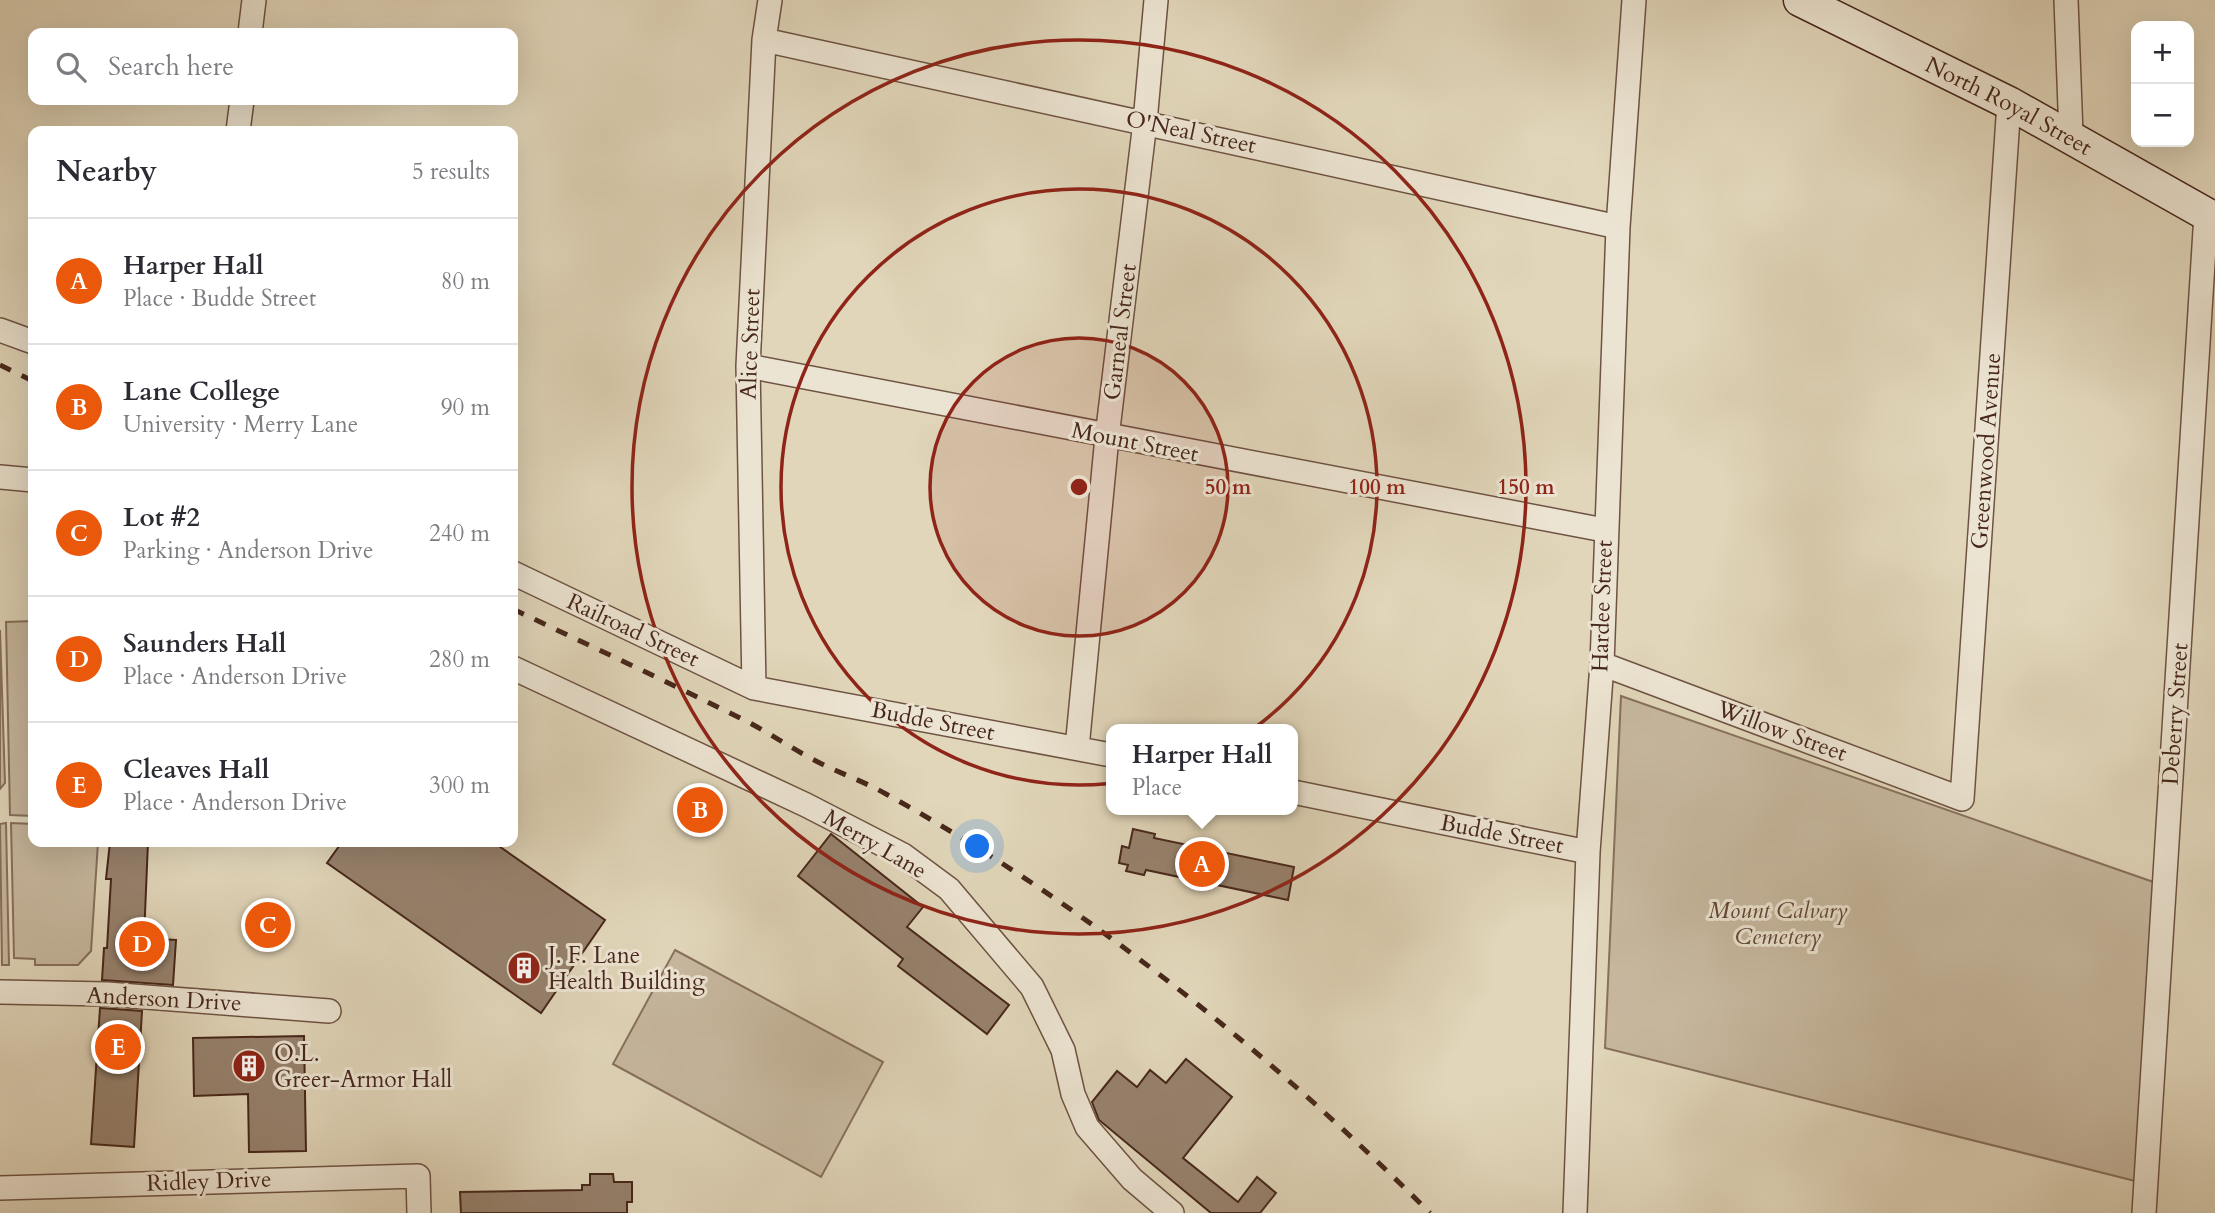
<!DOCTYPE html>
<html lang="en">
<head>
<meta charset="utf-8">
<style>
  body { margin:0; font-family:Cardo,serif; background:#f7f7f7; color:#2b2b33 }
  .controls { position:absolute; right:21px; top:21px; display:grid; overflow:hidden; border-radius:14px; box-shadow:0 7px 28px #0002 }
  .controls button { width:63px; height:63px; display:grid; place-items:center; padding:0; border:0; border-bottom:2px solid #e1e1e2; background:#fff; color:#2b2b33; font:35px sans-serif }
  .you { position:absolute; left:978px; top:847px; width:24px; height:24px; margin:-18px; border:5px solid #fff; border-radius:50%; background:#1a73e8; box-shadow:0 0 0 10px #1a73e833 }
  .badge { display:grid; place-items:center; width:46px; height:46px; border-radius:50%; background:#ea580c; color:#fff; font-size:23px; font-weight:700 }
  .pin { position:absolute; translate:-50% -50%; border:4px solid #fff; box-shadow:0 2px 7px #0006 }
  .popup { position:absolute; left:1106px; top:724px; width:192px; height:91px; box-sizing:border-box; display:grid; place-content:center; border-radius:14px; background:#fff; filter:drop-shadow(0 2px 5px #0005); font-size:23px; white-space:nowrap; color:#7c7c81 }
  .popup b { font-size:26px; color:#2b2b33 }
  .popup::after { content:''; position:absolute; left:50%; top:100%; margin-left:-14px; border:14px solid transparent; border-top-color:#fff }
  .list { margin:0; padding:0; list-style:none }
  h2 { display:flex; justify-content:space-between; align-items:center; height:91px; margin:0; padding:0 28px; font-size:30px }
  h2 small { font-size:23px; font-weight:400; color:#7c7c81 }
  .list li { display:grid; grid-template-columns:46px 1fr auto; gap:21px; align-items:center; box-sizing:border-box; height:126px; padding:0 28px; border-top:2px solid #e1e1e2 }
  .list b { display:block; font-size:26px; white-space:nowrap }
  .list p { margin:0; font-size:23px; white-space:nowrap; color:#7c7c81 }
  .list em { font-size:23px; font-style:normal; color:#7c7c81 }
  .icon { flex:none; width:38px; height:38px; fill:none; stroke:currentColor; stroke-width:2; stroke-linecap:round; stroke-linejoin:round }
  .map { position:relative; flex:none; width:2215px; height:1213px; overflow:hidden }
  .search { position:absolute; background:#fff; box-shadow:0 7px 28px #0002; left:28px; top:28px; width:490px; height:77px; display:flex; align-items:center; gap:18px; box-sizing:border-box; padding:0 24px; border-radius:14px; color:#7c7c81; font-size:26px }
  .panel { position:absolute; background:#fff; box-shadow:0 7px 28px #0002; left:28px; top:126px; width:490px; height:721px; border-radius:14px }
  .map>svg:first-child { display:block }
  .green { fill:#c7b89f; stroke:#87705d; stroke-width:2 }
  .building { fill:#97826e; stroke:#47271b; stroke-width:2 }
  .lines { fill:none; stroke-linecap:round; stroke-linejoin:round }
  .minor-casing { stroke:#6e5343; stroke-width:26 }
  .secondary-casing { stroke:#47271b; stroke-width:35 }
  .minor { stroke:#ece4d2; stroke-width:23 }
  .secondary { stroke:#ece4d2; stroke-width:32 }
  .rail { stroke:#47271b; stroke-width:5; stroke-dasharray:12 12; stroke-linecap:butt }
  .ring { fill:none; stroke:#8f2418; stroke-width:3.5 }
  .labels { text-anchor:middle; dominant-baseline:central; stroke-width:6; stroke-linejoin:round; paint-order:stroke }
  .street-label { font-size:23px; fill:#47271b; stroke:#ece4d2 }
  .park-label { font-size:23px; font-style:italic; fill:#614435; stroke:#ece4d2 }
  .poi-label { font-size:23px; fill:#47271b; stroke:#ece4d2; text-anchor:start }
  .centre { fill:#8f2418; stroke:#ece4d2; stroke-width:3.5 }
  .ring-label { font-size:21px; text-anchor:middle; font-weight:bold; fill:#8f2418; stroke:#ece4d2; stroke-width:6; stroke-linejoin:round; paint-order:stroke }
</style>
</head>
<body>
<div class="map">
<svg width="2215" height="1213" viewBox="0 0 2215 1213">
  <rect width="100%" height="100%" fill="#e1d6ba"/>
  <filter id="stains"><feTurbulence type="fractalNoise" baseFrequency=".00286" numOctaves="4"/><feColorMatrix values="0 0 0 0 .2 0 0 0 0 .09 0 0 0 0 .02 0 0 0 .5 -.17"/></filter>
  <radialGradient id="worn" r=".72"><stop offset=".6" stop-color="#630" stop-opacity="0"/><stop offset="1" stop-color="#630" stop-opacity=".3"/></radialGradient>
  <path class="green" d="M33 621V816L10 815 6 622Z
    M0 630 5 783 0 789Z
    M1621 696 2162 885 2143 1183 1605 1048Z
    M6 823 9 965H2L0 824Z
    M11 823 33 824V842H98L91 951 78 965H35V959L14 958Z
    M675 950 883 1062 821 1177 613 1064Z"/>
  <path class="building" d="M1133 829 1155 834 1154 838 1294 867 1288 900 1146 870 1144 875 1126 871 1128 865 1119 863 1122 846 1129 848Z
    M831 834 923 907 907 927 1009 1005 987 1034 898 966 903 959 798 876Z
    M110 842H148L144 938 176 940 173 985 102 980 104 948H107L111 879H106Z
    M342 842H493L605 920 541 1013 327 863Z
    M100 1008 142 1011 134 1147 91 1144Z
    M304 1036 306 1151 249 1152 248 1094 194 1096 193 1038Z
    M1186 1059 1232 1097 1183 1158 1238 1202 1257 1177 1276 1193 1260 1213H1211L1099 1120 1092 1102 1117 1071 1137 1087 1150 1070 1166 1083Z
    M590 1174H613L614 1182H632V1202H627V1213H461L460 1192 582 1190V1185H590Z"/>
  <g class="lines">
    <defs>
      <path id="minor" d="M2066 0 2071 135
        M250 33 254 0
        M764 40 1618 227
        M238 131 242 100
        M0 330 33 342
        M748 366 1604 530
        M0 477 33 480
        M513 573 754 688 1111 755
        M1602 664 1962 799 2009 103
        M513 668 806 805 903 855 949 889 1032 987 1063 1050 1073 1094 1087 1127 1132 1179 1172 1213
        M754 688 748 366 764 40 770 0
        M1077 748 1107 437 1145 122 1156 0
        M1293 792 1588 852
        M0 992 107 994 329 1011
        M0 1188 418 1176 419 1213
        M1575 1213 1588 852 1602 664 1618 227 1634 0
        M2144 1213 2206 214"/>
      <g id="secondary">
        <path id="s1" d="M1800 0 2009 103 2215 219"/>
      </g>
    </defs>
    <use href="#minor" class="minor-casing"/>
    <use href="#secondary" class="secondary-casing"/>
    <use href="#minor" class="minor"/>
    <use href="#secondary" class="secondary"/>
    <path class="rail" d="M0 365 33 381
      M513 609C588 645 664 680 738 717 765 730 789 747 816 761 839 773 863 781 886 794 1085 904 1269 1052 1430 1213"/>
  </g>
  <circle cx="1079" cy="487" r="149" fill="#8f2418" fill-opacity=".12"/>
  <g class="ring">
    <circle cx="1079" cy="487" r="149"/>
    <circle cx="1079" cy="487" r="298"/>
    <circle cx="1079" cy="487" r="447"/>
  </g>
  <defs>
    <symbol id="building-disc" viewBox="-11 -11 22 22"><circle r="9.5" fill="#8f2418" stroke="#ece4d2"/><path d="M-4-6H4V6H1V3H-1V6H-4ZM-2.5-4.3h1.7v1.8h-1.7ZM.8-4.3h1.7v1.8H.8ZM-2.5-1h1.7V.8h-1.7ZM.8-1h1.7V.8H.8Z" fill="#fff"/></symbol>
  </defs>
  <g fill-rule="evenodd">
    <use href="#building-disc" x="505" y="949" width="38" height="38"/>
    <use href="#building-disc" x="230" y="1047" width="38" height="38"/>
  </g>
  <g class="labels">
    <g class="street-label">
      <text stroke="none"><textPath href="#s1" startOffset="234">North Royal Street</textPath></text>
      <text transform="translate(1191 132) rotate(12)">O'Neal Street</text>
      <text transform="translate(1120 332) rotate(-83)">Garneal Street</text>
      <text transform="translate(750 344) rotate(-88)">Alice Street</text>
      <text transform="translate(1135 442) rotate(11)">Mount Street</text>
      <text transform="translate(1986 451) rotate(-86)">Greenwood Avenue</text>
      <text transform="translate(1602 606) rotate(-88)">Hardee Street</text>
      <text transform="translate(633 630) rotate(25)">Railroad Street</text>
      <text transform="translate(2175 714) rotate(-86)">Deberry Street</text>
      <text transform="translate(933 721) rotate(11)">Budde Street</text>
      <text transform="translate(1782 731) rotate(20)">Willow Street</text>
      <text transform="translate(1502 834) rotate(11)">Budde Street</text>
      <text transform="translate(875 844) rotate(30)">Merry Lane</text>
      <text transform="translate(164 999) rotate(3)">Anderson Drive</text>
      <text transform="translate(209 1181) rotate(-2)">Ridley Drive</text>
    </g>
    <g class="park-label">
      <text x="1778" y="910">Mount Calvary<tspan x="1778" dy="26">Cemetery</tspan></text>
    </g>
    <g class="poi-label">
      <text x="548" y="955">J. F. Lane<tspan x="548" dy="26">Health Building</tspan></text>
      <text x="274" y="1053">O.L.<tspan x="274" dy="26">Greer-Armor Hall</tspan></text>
    </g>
  </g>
  <circle cx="1079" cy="487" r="10" class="centre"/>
  <g class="ring-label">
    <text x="1228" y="494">50 m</text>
    <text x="1377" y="494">100 m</text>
    <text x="1526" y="494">150 m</text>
  </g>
  <rect width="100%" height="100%" filter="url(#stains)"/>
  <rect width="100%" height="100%" fill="url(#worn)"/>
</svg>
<div class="controls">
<button>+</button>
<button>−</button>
</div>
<div class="you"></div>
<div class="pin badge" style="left:1202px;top:864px">A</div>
<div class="popup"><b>Harper Hall</b>Place</div>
<div class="pin badge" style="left:700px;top:810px">B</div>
<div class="pin badge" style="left:268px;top:925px">C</div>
<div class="pin badge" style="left:142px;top:944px">D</div>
<div class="pin badge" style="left:118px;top:1047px">E</div>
<div class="search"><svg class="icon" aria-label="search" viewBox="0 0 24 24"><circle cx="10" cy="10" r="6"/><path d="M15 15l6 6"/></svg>Search here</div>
<section class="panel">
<h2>Nearby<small>5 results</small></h2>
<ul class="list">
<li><span class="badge">A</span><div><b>Harper Hall</b><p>Place · Budde Street</p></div><em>80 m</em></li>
<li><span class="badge">B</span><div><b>Lane College</b><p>University · Merry Lane</p></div><em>90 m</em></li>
<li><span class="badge">C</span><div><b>Lot #2</b><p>Parking · Anderson Drive</p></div><em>240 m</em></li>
<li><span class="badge">D</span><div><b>Saunders Hall</b><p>Place · Anderson Drive</p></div><em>280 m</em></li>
<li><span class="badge">E</span><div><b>Cleaves Hall</b><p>Place · Anderson Drive</p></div><em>300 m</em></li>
</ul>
</section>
</div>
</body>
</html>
